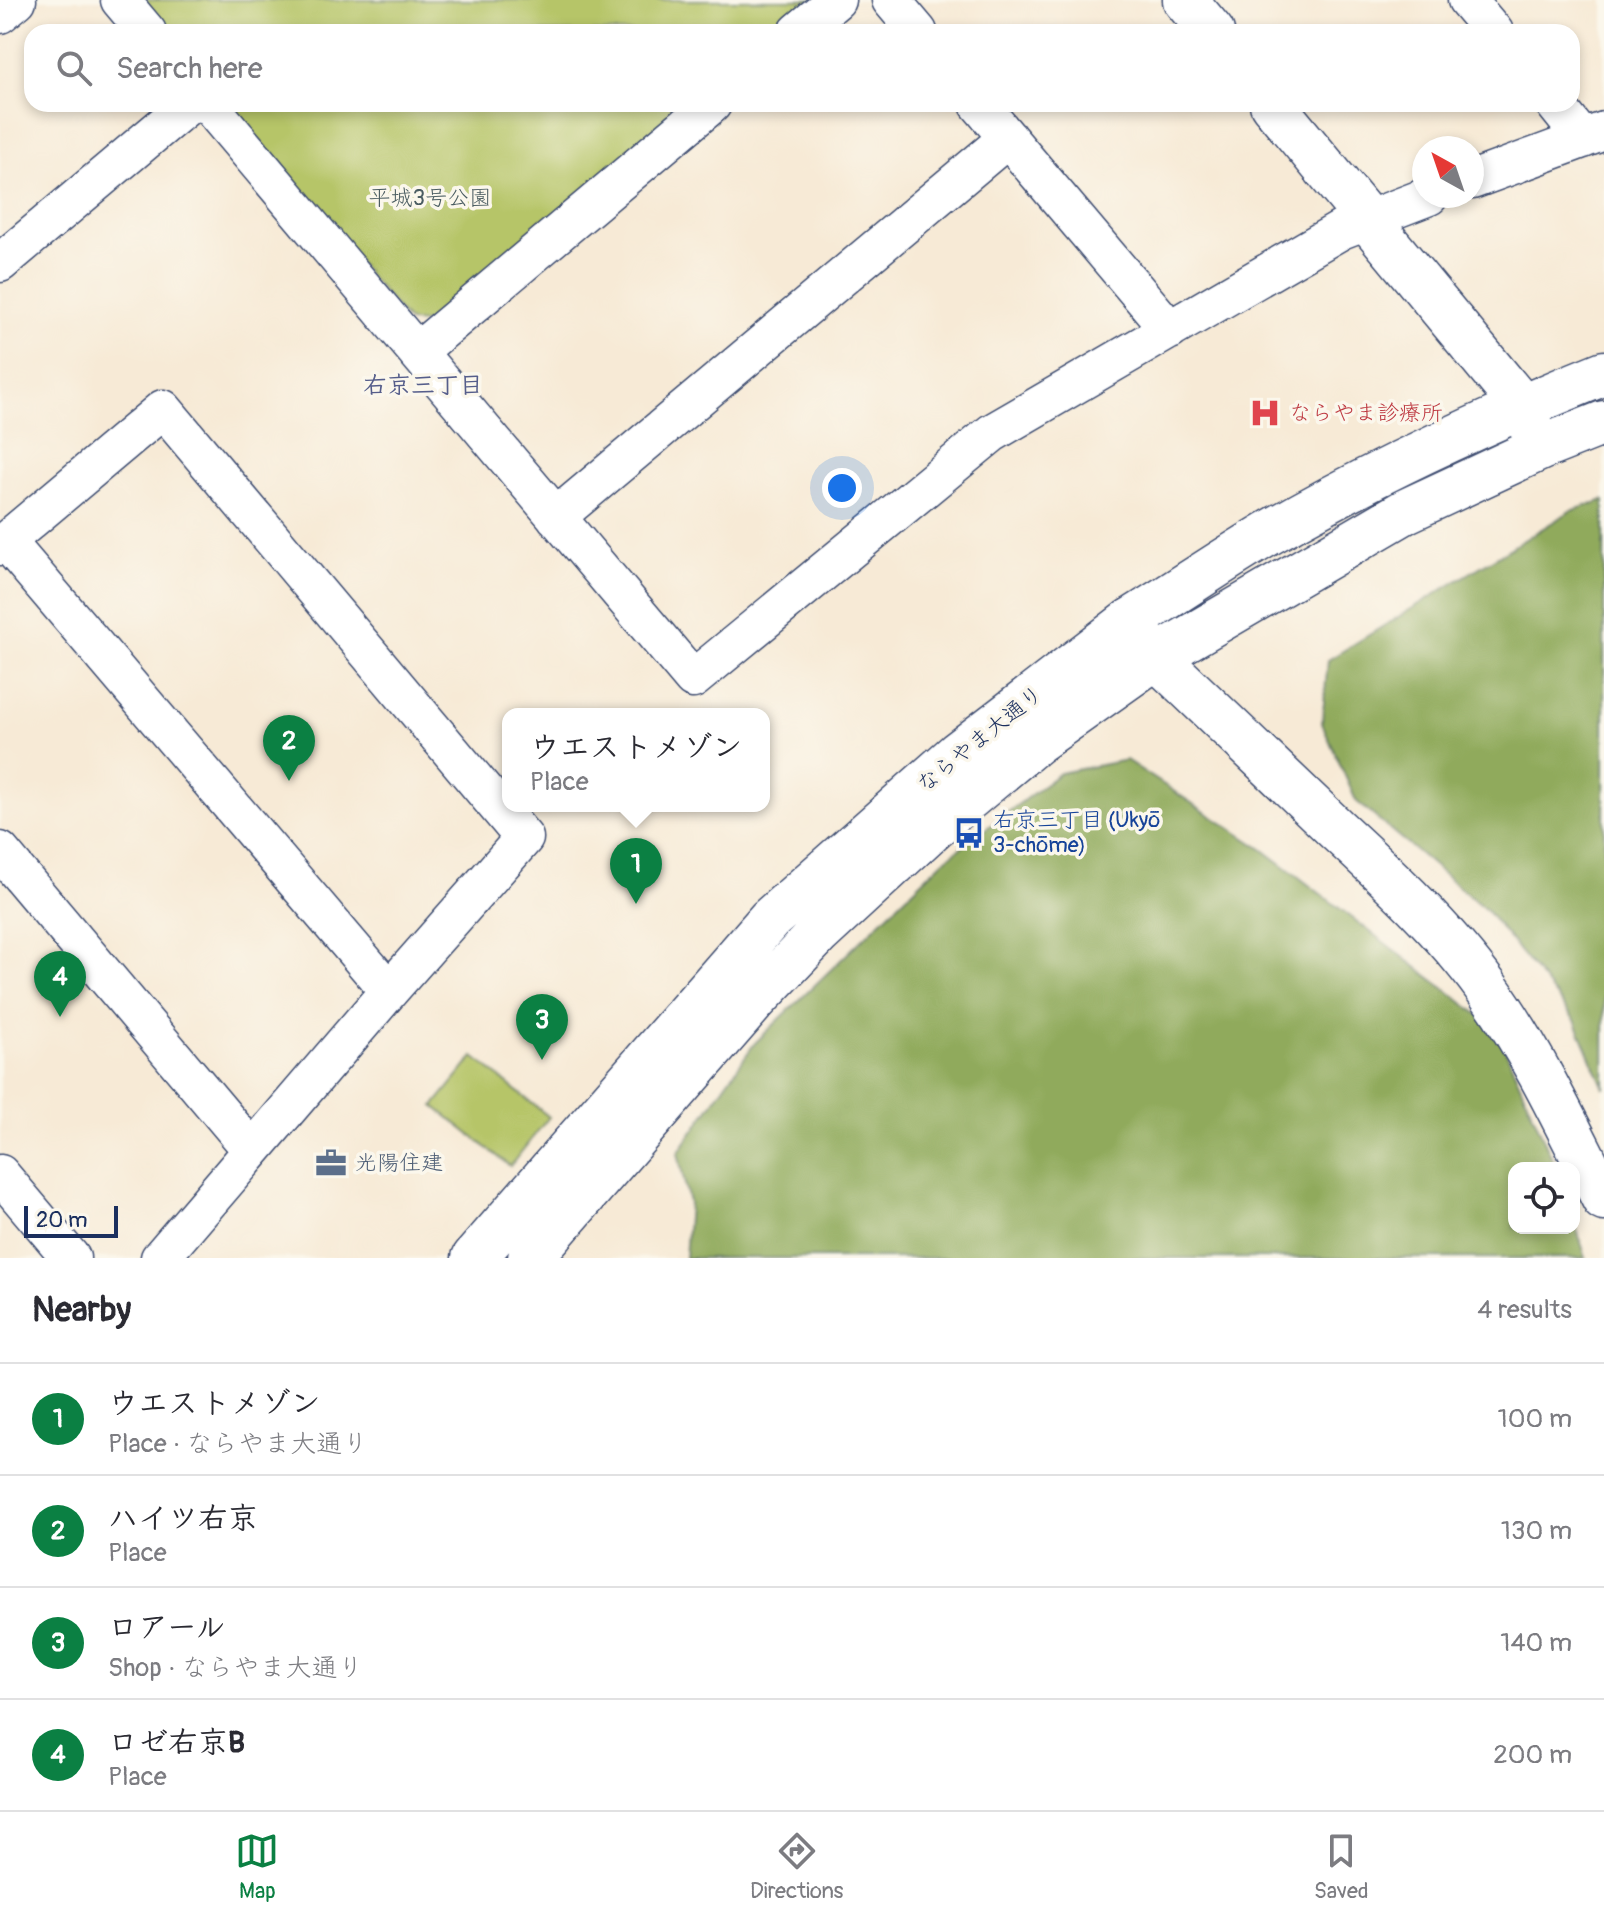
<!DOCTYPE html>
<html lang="en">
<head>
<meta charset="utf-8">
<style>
  body { margin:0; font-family:Pangolin,"Klee One",sans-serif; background:#f2f2f3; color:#2b2b33 }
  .controls { position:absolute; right:24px; bottom:24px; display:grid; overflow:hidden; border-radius:16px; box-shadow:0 4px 12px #0003 }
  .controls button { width:72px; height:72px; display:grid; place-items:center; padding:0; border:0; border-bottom:2px solid #e1e1e2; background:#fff; color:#2b2b33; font:40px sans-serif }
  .compass { position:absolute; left:1412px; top:136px; width:72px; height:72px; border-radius:50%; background:#fff; box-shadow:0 4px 12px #0003; rotate:320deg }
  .scale { position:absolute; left:24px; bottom:20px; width:94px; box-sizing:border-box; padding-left:8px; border:4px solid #1b2f5e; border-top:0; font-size:22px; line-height:28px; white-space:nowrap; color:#1b2f5e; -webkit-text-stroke:6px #fbf7ec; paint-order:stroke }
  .you { position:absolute; left:842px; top:488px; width:28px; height:28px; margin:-20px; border:6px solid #fff; border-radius:50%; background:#1a73e8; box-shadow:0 0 0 12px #1a73e833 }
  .badge { display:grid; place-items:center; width:52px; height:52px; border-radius:50%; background:#0b8043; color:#fff; font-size:26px; font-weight:700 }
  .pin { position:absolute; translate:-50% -66px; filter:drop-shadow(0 2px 4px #0008) }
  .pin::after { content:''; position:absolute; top:42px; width:28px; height:24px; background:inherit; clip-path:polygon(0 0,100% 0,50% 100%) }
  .popup { position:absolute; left:502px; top:708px; width:268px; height:104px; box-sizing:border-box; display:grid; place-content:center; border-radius:16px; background:#fff; filter:drop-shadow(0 2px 6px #0005); font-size:26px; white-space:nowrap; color:#7c7c81 }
  .popup b { font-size:30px; color:#2b2b33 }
  .popup::after { content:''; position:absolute; left:50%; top:100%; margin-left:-16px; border:16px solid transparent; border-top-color:#fff }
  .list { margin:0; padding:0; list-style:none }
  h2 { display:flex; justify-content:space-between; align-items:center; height:104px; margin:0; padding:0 32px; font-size:34px }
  h2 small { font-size:26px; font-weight:400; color:#7c7c81 }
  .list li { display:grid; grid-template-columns:52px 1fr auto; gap:24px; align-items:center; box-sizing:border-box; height:112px; padding:0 32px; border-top:2px solid #e1e1e2 }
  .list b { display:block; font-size:30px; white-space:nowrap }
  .list p { margin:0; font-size:26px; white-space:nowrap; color:#7c7c81 }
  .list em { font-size:26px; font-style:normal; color:#7c7c81 }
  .icon { flex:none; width:44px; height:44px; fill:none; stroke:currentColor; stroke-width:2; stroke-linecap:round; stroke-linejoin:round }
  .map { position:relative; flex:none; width:1604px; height:1258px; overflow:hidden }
  .search { position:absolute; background:#fff; box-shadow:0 4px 12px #0003; left:24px; right:24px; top:24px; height:88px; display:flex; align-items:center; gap:20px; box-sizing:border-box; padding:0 28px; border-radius:24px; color:#7c7c81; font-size:30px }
  .sheet { height:552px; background:#fff }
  nav { display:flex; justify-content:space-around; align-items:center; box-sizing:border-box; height:112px; border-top:2px solid #e1e1e2; background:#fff; font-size:22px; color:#7c7c81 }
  nav a { display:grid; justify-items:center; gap:4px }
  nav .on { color:#0b8043 }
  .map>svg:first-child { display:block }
  .green { fill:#b6c568; stroke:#687a63; stroke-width:2 }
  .forest { fill:#90aa5c; stroke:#566c5d; stroke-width:2 }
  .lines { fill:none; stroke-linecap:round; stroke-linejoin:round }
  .minor-casing { stroke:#3c4b70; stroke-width:41 }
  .tertiary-casing { stroke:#3c4b70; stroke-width:47 }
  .secondary-casing { stroke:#3c4b70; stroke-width:47 }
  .minor { stroke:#fff; stroke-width:38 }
  .tertiary { stroke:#fff; stroke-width:44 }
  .secondary { stroke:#fff; stroke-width:44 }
  .labels { text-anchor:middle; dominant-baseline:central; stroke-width:7; stroke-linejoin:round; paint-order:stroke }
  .park-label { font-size:22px; fill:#4a5c61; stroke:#fbf7ec }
  .health-label { font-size:22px; fill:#be3a42; stroke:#fbf7ec; text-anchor:start }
  .street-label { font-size:22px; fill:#1b2f5e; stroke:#fbf7ec }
  .transit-label { font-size:22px; fill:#164399; stroke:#fbf7ec; text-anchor:start }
  .service-label { font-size:22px; fill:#4e5e75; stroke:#fbf7ec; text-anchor:start }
  .neighbourhood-label { font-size:24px; font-weight:bold; fill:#565e8b; stroke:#fbf7ec }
</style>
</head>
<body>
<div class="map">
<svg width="1604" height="1258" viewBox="0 0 1604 1258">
  <rect width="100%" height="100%" fill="#fbf7ec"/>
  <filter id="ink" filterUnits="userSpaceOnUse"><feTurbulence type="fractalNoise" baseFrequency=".0125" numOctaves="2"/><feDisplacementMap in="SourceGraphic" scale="16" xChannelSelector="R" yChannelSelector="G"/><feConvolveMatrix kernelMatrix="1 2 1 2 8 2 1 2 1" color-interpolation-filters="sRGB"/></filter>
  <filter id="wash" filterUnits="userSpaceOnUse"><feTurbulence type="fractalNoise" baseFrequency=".006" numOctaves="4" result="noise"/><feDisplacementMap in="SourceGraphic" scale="32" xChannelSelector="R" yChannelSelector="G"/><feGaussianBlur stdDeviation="1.8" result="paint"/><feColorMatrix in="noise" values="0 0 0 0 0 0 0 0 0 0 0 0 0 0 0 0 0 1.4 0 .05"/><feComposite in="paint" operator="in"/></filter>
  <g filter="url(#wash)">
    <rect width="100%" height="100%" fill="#f7ead6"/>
    <path class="green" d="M137 0H812L774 32H164Z
      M224 104H689L429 323 408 322Z
      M474 1057 549 1117 510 1166 434 1106Z"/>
    <path class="forest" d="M1604 500V1088L1575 1020 1486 910 1356 801 1322 723 1328 660 1571 511Z
      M1126 760 1262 849 1496 1028 1556 1168H1514V1228H1574V1220L1586 1258H685L689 1203 678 1153 754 1044 943 861 1060 773Z"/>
  </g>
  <g filter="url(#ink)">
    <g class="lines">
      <defs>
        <path id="minor" d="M120 0 147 32
          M891 0 918 32
          M1467 0 1494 32
          M0 14 17 0
          M798 32 836 0
          M208 104 693 679 992 433 1341 230 1429 196
          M979 104 1170 330
          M1555 104 1583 139
          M1472 180 1604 131
          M0 263 189 104
          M417 352 712 104
          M556 517 1008 138
          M6 541 389 991
          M0 546 163 409 524 838 389 991 160 1258
          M0 851 252 1150
          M0 1174 71 1258"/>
        <path id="tertiary" d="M1185 0 1212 32
          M1272 104 1522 406 1532 429
          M1604 373C1489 419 1376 471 1269 533 1222 561 1177 592 1130 621L1156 657C1216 714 1276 771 1336 829 1389 878 1444 929 1486 987 1533 1052 1568 1128 1604 1199
          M1156 657 1406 511 1541 448 1604 423"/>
        <path id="secondary" d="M474 1258 770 919 957 754 1130 621
          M530 1258 755 1000 818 934 934 827 1036 742 1156 657"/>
      </defs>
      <use href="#minor" class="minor-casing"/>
      <use href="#tertiary" class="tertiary-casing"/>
      <use href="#secondary" class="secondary-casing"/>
      <use href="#minor" class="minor"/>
      <use href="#tertiary" class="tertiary"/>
      <use href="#secondary" class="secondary"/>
    </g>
  </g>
  <defs>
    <symbol id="hospital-bare" viewBox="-9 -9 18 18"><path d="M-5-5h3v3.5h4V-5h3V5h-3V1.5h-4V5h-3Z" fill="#e0444e" stroke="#fbf7ec" stroke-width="2.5" paint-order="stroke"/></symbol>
    <symbol id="bus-bare" viewBox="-9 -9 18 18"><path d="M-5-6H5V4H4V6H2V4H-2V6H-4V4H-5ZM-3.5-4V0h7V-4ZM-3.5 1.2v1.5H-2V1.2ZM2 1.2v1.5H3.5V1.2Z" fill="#1a4fb4" stroke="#fbf7ec" stroke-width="2.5" paint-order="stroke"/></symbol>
    <symbol id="office-bare" viewBox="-9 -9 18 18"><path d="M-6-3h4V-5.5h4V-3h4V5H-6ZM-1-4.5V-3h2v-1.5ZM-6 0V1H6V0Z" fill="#5c6f8a" stroke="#fbf7ec" stroke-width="2.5" paint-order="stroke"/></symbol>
  </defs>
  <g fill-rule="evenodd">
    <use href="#hospital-bare" x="1243" y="391" width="44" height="44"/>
    <use href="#bus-bare" x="947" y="811" width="44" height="44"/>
    <use href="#office-bare" x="309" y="1141" width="44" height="44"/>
  </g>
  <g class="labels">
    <g class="park-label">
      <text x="430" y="198">平城3号公園</text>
    </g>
    <g class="health-label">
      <text x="1289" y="413">ならやま診療所</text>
    </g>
    <g class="street-label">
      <text transform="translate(980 739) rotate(-39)">ならやま大通り</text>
    </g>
    <g class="transit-label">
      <text x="993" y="820">右京三丁目 (Ukyō<tspan x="993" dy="25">3-chōme)</tspan></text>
    </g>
    <g class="service-label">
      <text x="355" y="1163">光陽住建</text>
    </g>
    <g class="neighbourhood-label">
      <text x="423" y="385">右京三丁目</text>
    </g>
  </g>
</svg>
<div class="controls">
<button><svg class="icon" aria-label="locate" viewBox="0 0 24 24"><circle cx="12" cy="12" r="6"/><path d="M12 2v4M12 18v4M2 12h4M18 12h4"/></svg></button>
</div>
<svg class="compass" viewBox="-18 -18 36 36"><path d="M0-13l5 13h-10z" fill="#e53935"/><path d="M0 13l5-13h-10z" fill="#7c7c81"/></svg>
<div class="scale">20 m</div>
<div class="you"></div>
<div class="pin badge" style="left:636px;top:904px">1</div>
<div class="popup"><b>ウエストメゾン</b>Place</div>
<div class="pin badge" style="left:289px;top:781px">2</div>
<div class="pin badge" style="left:542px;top:1060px">3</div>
<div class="pin badge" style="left:60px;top:1017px">4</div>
<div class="search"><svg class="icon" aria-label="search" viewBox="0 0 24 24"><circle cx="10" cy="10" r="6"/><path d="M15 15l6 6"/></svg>Search here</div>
</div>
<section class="sheet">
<h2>Nearby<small>4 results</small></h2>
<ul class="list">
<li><span class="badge">1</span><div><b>ウエストメゾン</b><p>Place · ならやま大通り</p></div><em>100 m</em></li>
<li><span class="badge">2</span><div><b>ハイツ右京</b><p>Place</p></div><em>130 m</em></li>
<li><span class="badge">3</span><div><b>ロアール</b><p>Shop · ならやま大通り</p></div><em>140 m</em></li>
<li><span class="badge">4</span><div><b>ロゼ右京B</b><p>Place</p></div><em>200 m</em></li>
</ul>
</section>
<nav>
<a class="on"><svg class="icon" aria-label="map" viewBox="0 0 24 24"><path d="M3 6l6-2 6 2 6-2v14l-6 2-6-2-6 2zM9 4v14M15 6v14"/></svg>Map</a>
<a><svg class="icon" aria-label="directions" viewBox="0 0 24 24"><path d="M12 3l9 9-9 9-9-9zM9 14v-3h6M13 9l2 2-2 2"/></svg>Directions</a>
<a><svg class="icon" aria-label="saved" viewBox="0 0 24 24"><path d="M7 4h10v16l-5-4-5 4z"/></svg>Saved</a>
</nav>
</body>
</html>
